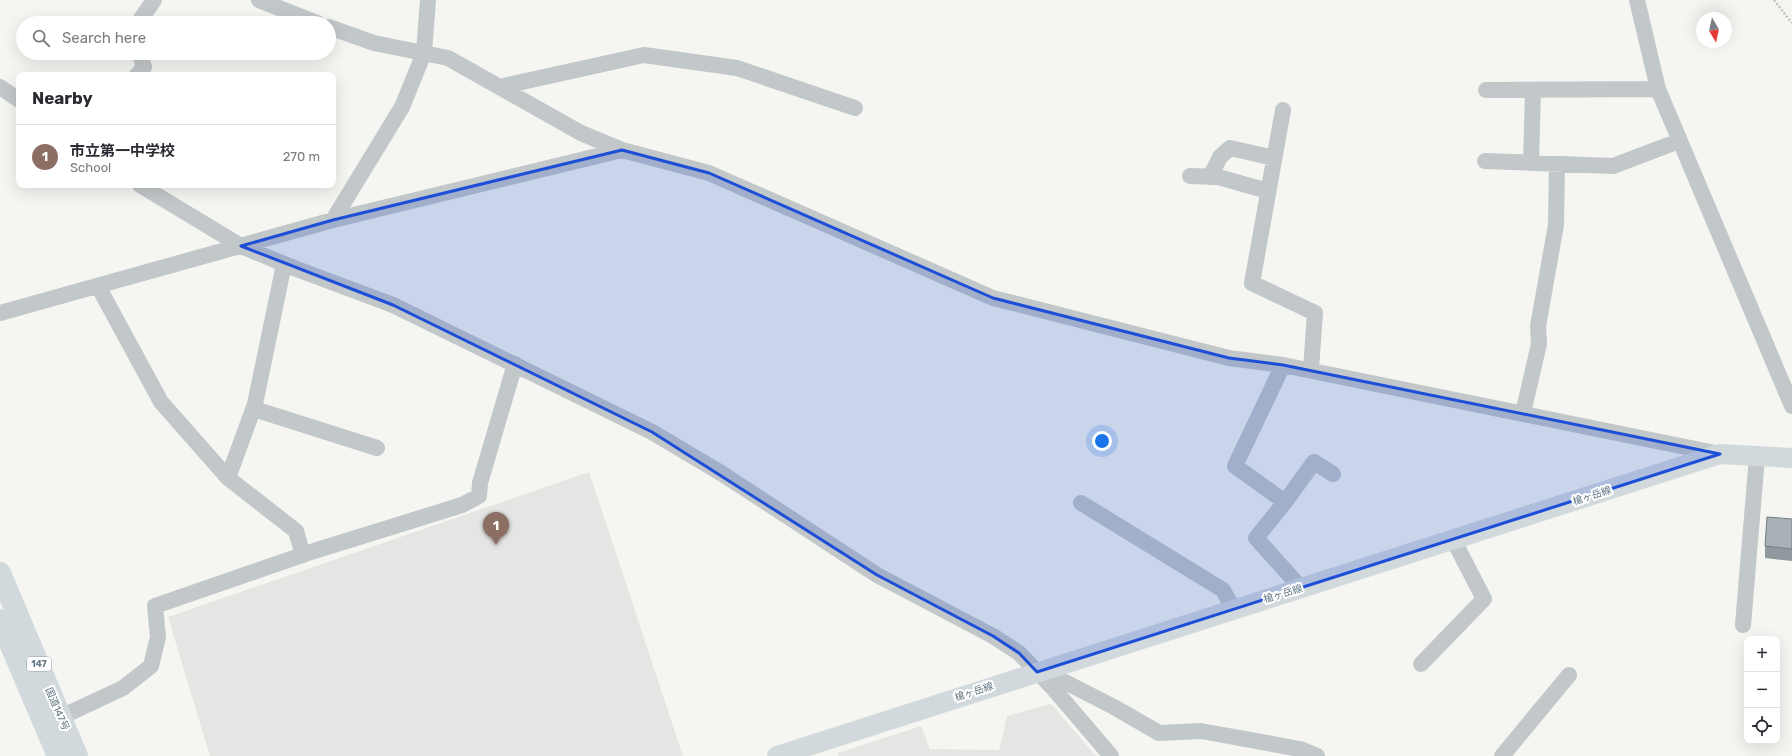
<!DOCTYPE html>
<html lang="en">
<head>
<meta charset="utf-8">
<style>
  body { margin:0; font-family:Rubik,"Noto Sans JP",sans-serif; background:#f7f7f7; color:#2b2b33 }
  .controls { position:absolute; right:12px; bottom:12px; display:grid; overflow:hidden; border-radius:8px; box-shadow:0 4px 16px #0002 }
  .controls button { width:36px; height:36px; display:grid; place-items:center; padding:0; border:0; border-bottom:1px solid #e1e1e2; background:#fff; color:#2b2b33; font:20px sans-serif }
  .compass { position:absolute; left:1696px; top:12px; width:36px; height:36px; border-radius:50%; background:#fff; box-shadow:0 4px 16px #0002; rotate:171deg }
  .you { position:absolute; left:1102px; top:441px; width:14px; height:14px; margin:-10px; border:3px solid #fff; border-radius:50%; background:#1a73e8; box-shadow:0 0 0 6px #1a73e833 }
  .badge { display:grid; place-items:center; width:26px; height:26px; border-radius:50%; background:#2563eb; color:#fff; font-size:13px; font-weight:700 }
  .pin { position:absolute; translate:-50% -33px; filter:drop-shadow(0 1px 2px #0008) }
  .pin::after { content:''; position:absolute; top:21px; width:14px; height:12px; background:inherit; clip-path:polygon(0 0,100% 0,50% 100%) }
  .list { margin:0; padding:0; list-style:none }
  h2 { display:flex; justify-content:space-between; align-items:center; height:52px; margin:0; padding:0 16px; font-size:17px }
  h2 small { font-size:13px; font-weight:400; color:#7c7c81 }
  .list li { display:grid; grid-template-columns:26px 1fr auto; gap:12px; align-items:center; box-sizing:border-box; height:64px; padding:0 16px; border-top:1px solid #e1e1e2 }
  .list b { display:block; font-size:15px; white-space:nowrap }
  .list p { margin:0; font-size:13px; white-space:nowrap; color:#7c7c81 }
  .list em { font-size:13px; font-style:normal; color:#7c7c81 }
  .icon { flex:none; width:22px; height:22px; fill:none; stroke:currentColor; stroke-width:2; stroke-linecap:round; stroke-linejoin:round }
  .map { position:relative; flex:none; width:1792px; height:756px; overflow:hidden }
  .search { position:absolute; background:#fff; box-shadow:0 4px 16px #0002; left:16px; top:16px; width:320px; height:44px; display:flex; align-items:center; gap:10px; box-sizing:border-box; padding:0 14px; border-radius:22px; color:#7c7c81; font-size:15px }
  .panel { position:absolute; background:#fff; box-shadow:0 4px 16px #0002; left:16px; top:72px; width:320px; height:116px; border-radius:8px }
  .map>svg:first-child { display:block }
  .built { fill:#e5e6e4 }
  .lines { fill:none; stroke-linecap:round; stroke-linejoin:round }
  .path { stroke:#bec0c2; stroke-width:2.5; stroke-dasharray:2 2; stroke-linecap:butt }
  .minor { stroke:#c2c7c9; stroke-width:16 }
  .major { stroke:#d2d9dc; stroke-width:20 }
  .highway { stroke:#d2d9dc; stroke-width:22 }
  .wall { fill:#90999d }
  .building { fill:#a8b2b6; stroke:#767d7f }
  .marked { fill:#1d4ed8; fill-opacity:0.2; stroke:#1d4ed8; stroke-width:3; stroke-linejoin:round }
  .labels { text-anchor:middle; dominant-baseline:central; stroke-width:4; stroke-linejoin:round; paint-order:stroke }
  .shield { fill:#fff; stroke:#91a0a9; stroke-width:1 }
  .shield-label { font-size:9px; font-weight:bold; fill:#627784 }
  .street-label { font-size:10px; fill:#627784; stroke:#fff }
</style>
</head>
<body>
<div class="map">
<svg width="1792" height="756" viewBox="0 0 1792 756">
  <rect width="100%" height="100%" fill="#f5f5f1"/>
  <path class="built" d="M589 472 683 756H210L168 617Z
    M1051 704 1096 756H838V753L921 726 930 749 999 750 1007 716Z"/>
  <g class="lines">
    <path class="path" d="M1774 0 1792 23"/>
    <path class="minor" d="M259 0 317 23
      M1637 0 1658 89 1792 406
      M138 23 154 0
      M329 27 374 43 448 58 581 133 622 150
      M137 75 144 67 139 53
      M0 87 19 100
      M499 87 644 55 737 68 855 108
      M1486 90 1658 89
      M1283 110 1252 283 1315 313 1311 370
      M1485 161 1613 166 1679 141
      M1531 163 1533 90
      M1190 176 1218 177 1268 191
      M1210 177 1220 157 1230 148 1274 158
      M140 185 241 246 294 268 393 305 652 432 721 473 877 575 993 636 1019 653 1053 688 1111 756
      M333 220 402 107 424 53 428 0
      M98 286 161 402 228 478 296 531 303 555
      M0 313 333 220 622 150 709 173 993 298 1229 358 1283 365 1720 454
      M1283 365 1235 466 1285 502 1256 538 1301 588
      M254 409 377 448
      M1523 413 1539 344 1538 326 1556 225 1557 164
      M228 478 255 404 284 264
      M1285 502 1314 462 1333 474
      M1081 503 1223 590 1234 610
      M1743 625 1757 457
      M1421 664 1484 599 1454 541
      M1041 673 1067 683 1114 707 1159 733 1201 731 1300 749 1317 756
      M61 717 123 688 151 666 158 637 155 606 314 551 462 505 479 496 480 483 515 364
      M1502 756 1569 675"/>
    <path class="major" d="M777 756 1720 454 1792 458"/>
    <path class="highway" d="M0 573 77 756
      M0 620 58 756"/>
  </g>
  <path class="wall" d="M1792 519V561L1765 558V546Z"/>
  <path class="building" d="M1767 517 1792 519V549L1765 546Z"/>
  <path class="marked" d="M622 150 709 173 993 298 1229 358 1283 365 1720 454 1037 672 1019 653 993 636 877 575 652 432 393 305 241 246 333 220Z"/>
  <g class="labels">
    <rect class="shield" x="27" y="657" width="24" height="14" rx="3"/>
    <g class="shield-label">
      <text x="39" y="664">147</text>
    </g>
    <g class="street-label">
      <text transform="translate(1592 496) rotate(-18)">槍ヶ岳線</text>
      <text transform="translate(1283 594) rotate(-17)">槍ヶ岳線</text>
      <text transform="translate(974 692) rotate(-18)">槍ヶ岳線</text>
      <text transform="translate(57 709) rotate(67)">国道147号</text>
    </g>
  </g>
</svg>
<div class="controls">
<button>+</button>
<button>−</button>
<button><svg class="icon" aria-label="locate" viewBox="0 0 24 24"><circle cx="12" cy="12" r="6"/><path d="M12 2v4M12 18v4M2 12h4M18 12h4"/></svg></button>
</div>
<svg class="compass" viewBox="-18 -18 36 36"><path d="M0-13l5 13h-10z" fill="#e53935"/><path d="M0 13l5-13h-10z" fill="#7c7c81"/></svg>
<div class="you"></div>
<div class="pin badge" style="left:496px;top:545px;background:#8d6e63">1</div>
<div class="search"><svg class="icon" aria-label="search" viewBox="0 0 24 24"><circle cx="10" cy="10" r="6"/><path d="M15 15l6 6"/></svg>Search here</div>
<section class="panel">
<h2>Nearby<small></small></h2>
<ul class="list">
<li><span class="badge" style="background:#8d6e63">1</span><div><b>市立第一中学校</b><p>School</p></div><em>270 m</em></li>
</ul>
</section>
</div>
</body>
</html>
